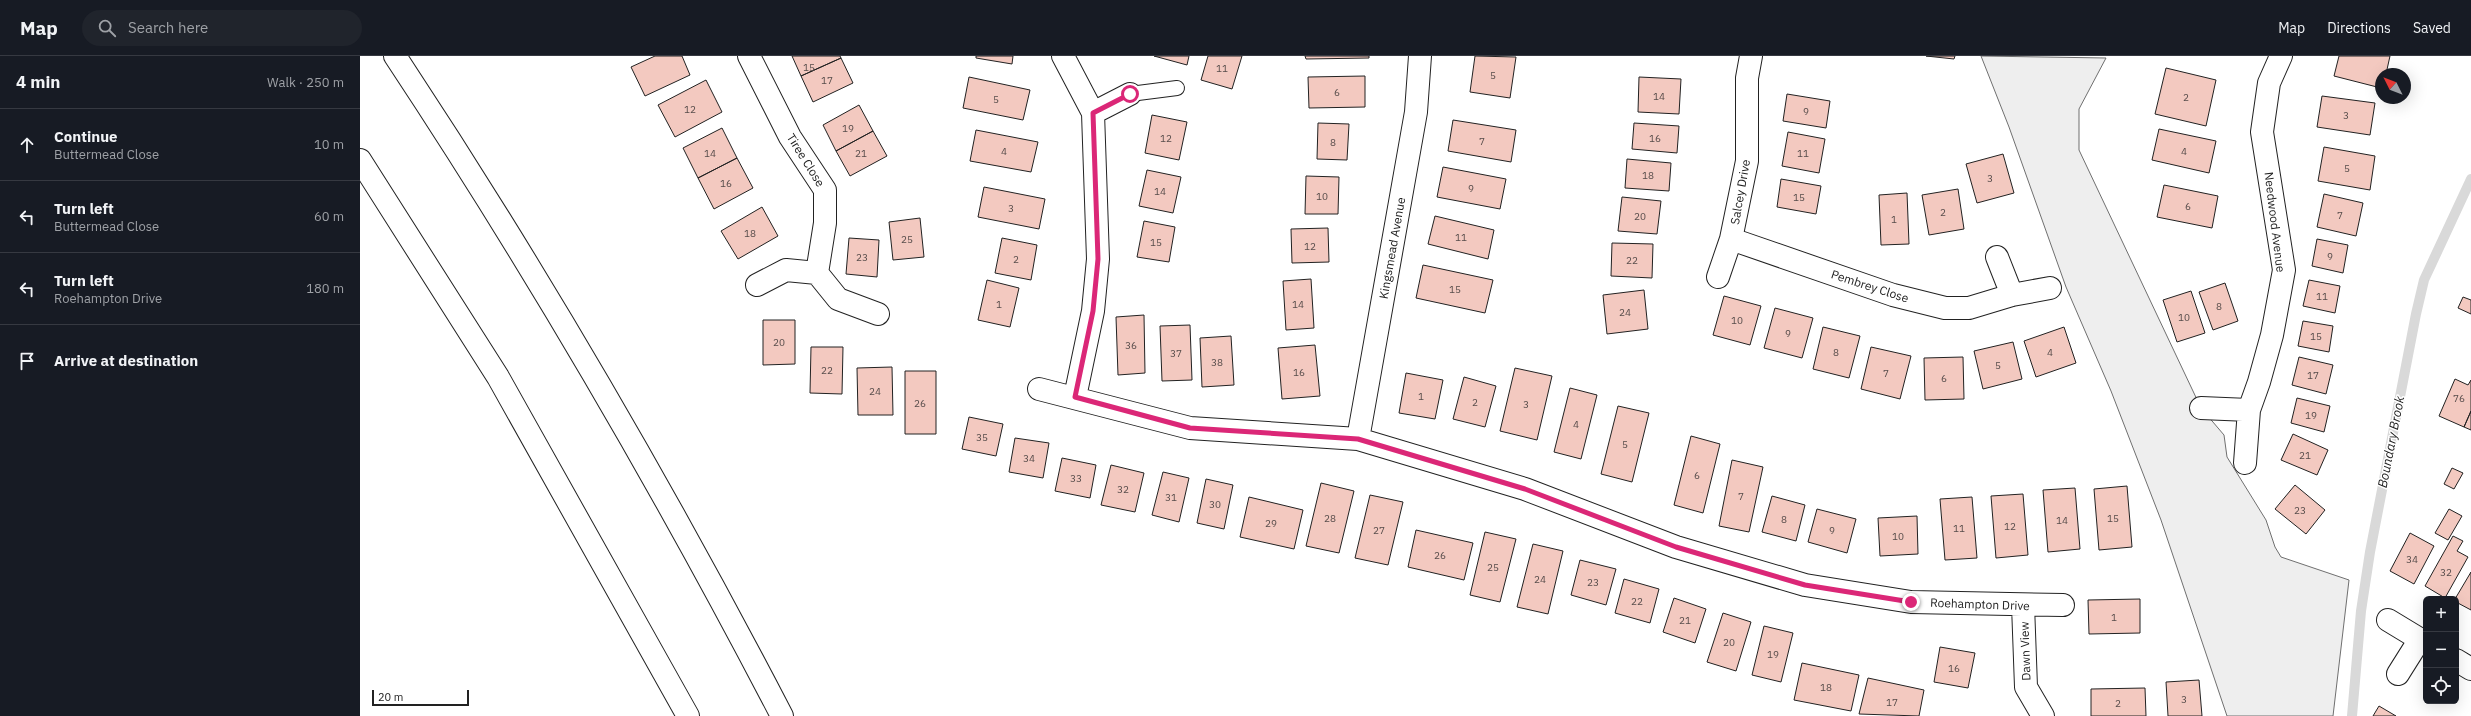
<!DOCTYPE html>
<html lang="en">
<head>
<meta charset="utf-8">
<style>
  body { margin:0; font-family:"IBM Plex Sans",sans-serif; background:#20242c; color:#f1f3f6 }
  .controls { position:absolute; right:12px; bottom:12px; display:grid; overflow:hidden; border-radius:6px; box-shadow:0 4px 16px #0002 }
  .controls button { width:36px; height:36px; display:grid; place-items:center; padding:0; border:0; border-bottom:1px solid #363941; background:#171b24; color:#f1f3f6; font:20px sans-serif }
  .compass { position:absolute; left:2015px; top:12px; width:36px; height:36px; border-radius:50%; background:#171b24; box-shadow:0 4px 16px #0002; rotate:312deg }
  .scale { position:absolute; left:12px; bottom:10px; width:97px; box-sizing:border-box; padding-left:4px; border:2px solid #222; border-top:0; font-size:11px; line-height:14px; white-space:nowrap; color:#222; -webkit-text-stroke:3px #fff; paint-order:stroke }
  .stop { position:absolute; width:12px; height:12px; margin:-9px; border:3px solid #db2777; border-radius:50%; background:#fff }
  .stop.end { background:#db2777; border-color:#fff; box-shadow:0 1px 4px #0008 }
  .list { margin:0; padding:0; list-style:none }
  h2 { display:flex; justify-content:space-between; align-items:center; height:52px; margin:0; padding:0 16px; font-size:17px }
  h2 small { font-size:13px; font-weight:400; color:#9ea1a6 }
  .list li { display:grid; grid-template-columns:26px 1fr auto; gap:12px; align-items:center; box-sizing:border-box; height:72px; padding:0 16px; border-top:1px solid #363941 }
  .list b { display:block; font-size:15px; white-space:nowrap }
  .list p { margin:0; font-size:13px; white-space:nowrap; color:#9ea1a6 }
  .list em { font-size:13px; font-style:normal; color:#9ea1a6 }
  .icon { flex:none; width:22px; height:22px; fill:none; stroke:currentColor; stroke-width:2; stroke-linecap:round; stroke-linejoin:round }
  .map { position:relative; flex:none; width:2111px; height:660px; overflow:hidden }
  header { display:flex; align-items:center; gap:24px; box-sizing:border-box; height:56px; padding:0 20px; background:#171b24; border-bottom:1px solid #363941 }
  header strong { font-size:19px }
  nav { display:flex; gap:22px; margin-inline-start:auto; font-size:14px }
  .search { width:280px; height:36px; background:#20242c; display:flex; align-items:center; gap:10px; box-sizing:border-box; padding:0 14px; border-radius:22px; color:#9ea1a6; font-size:15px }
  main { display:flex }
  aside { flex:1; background:#171b24 }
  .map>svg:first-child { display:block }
  .green { fill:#eee; stroke:#6f6f6f }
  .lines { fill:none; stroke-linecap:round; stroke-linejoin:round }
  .stream { stroke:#d9d9d9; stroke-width:10 }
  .building { fill:#f3c9c0; stroke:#222 }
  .lane-casing { stroke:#222; stroke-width:16 }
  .street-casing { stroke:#222; stroke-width:24 }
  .highway-casing { stroke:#222; stroke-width:24 }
  .lane { stroke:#fff; stroke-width:14 }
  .street { stroke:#fff; stroke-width:22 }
  .highway { stroke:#fff; stroke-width:22 }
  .route { stroke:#db2777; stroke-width:5 }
  .labels { text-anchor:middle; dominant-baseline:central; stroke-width:3; stroke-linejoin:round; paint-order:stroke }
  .number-label { font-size:10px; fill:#564c4a }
  .street-label { font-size:12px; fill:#222; stroke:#fff }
  .water-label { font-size:13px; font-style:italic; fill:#222; stroke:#fff }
</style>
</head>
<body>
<header>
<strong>Map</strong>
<div class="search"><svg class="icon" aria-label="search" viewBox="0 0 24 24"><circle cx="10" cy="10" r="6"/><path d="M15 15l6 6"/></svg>Search here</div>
<nav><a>Map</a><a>Directions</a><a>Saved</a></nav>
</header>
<main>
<aside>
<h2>4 min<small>Walk · 250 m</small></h2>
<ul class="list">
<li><svg class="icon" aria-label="ahead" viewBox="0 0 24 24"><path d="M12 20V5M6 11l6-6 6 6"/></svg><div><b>Continue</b><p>Buttermead Close</p></div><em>10 m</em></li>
<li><svg class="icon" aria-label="left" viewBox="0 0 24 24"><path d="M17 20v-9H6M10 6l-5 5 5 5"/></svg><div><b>Turn left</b><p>Buttermead Close</p></div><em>60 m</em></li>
<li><svg class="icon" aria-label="left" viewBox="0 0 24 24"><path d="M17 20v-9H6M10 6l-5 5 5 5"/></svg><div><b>Turn left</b><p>Roehampton Drive</p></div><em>180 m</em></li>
<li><svg class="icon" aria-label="arrive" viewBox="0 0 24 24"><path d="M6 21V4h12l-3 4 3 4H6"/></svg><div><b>Arrive at destination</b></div></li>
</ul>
</aside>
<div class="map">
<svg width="2111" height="660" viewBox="0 0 2111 660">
  <rect width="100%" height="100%" fill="#fff"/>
  <path class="green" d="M1621 0 1746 2 1719 53V94L1841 352 1864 379 1867 401 1906 464 1915 491 1921 501 1989 524 1973 660H1867L1801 464 1751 335 1706 231 1649 71Z"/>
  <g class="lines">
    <path class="stream" d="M1992 660 2001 555 2010 496 2056 258 2064 224 2111 123"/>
  </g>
  <path class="building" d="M295 0H322L330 19 285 40 271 11Z
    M432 0H480L481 2 441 20Z
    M616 0H653L652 8 616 2Z
    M794 0H829L827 9Z
    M848 0H882L872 33 841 24Z
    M945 0H1009V2L946 3Z
    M1115 0 1156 1 1150 42 1110 36Z
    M1566 0H1595L1594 3Z
    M1979 0H2030L2026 18H2021V32L1974 20Z
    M481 2 493 27 453 46 441 20Z
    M1806 12 1856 24 1846 70 1795 58Z
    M1005 20V51L949 52 948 21Z
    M609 21 670 34 663 64 603 52Z
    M1279 21 1321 23 1319 58 1278 56Z
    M346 24 362 56 315 81 298 49Z
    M1427 38 1470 45 1466 72 1423 65Z
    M1962 40 2015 47 2010 79 1957 71Z
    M499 49 513 75 476 95 463 69Z
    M792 59 827 66 819 104 785 97Z
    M1093 64 1156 74 1151 106 1088 95Z
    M958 67 989 68 987 104 957 103Z
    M1274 67 1319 70 1317 97 1272 93Z
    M362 72 377 102 338 122 323 92Z
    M1799 73 1856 85 1849 117 1792 104Z
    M616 74 678 86 671 116 610 105Z
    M513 75 527 100 490 120 476 95Z
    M1428 76 1465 83 1459 117 1422 110Z
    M1964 91 2015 100 2010 134 1958 125Z
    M1643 98 1654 137 1617 147 1606 108Z
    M377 102 393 132 354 153 338 122Z
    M1267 103 1311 107 1309 135 1265 132Z
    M1083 111 1146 123 1140 153 1077 141Z
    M787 114 821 121 813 157 779 150Z
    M946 120 979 121 978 158H945Z
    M1421 123 1461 130 1456 158 1417 151Z
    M1804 129 1858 140 1852 172 1797 161Z
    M624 131 685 143 679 173 618 161Z
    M1598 133 1604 173 1569 179 1562 139Z
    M1547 137 1549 188 1521 189 1519 139Z
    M1964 138 2003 147 1996 180 1957 171Z
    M1262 141 1301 145 1297 178 1258 175Z
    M402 151 418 180 378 203 361 175Z
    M1075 160 1134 174 1128 203 1068 188Z
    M560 162 564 201 533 204 529 166Z
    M784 165 815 171 809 206 777 201Z
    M968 172 969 206 932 207 931 173Z
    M489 182 519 184 517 221 486 218Z
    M642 182 677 189 671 224 635 217Z
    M1957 183 1988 189 1983 217 1952 210Z
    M1252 187 1293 188 1292 222 1251 220Z
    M1063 209 1133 224 1125 257 1056 242Z
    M951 223 954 272 926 274 923 225Z
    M627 224 659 232 650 271 618 264Z
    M1949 224 1980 230 1975 257 1943 250Z
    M1865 227 1878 265 1853 274 1839 236Z
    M1284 234 1288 273 1247 278 1243 239Z
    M1831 235 1845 277 1817 286 1803 244Z
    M1364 240 1401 250 1390 289 1353 279Z
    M2103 241 2111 244V258L2098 252Z
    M1415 252 1453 262 1442 302 1404 292Z
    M784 259 785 317 758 319 756 261Z
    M403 264H435V308L403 309Z
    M1943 265 1973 270 1969 296 1938 290Z
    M830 269 832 324 802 325 800 270Z
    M1463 271 1500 280 1489 322 1453 313Z
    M1704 271 1716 307 1676 321 1664 285Z
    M871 280 874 329 842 331 840 282Z
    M1653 286 1662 323 1623 333 1614 295Z
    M955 289 960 340 922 343 918 292Z
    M451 291H483L482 338 450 337Z
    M1511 291 1551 300 1540 343 1501 333Z
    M1603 301 1604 343 1565 344 1564 302Z
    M1939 301 1973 309 1966 338 1932 329Z
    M532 311 533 359H498L497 312Z
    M1155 312 1192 320 1177 384 1140 375Z
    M545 315H576V378H545Z
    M1046 317 1083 324 1075 363 1039 357Z
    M1104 321 1136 330 1125 371 1093 363Z
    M2095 323 2108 329 2111 324V355L2104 371 2079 360Z
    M1210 332 1237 339 1221 403 1194 396Z
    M1937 342 1970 350 1964 376 1931 367Z
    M1258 350 1289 357 1272 426 1241 418Z
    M2111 355V374L2104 371Z
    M609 361 643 368 636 400 602 393Z
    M1933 378 1968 394 1957 419 1921 404Z
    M1331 380 1360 388 1343 457 1314 449Z
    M655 382 689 387 683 422 649 416Z
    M702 402 736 409 730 442 695 435Z
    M1372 404 1403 411 1389 476 1359 470Z
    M751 409 784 417 775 456 741 449Z
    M2092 412 2103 417 2094 433 2084 428Z
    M803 416 829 422 819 466 792 459Z
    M846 423 873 429 864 473 837 467Z
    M961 427 994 435 979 497 946 490Z
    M1935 429 1965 454 1946 478 1915 453Z
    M1767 430 1772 491 1739 494 1734 433Z
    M1715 432 1720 493 1688 496 1683 434Z
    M1663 438 1668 499 1636 502 1631 440Z
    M1010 439 1043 446 1028 509 995 502Z
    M1412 440 1445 449 1436 485 1402 476Z
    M889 441 943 454 934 493 880 481Z
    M1612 441 1617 502 1585 504 1580 443Z
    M1457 453 1496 463 1487 497 1448 486Z
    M2089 453 2102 460 2088 484 2075 477Z
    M1557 460 1558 498 1520 500 1518 462Z
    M1056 474 1113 487 1104 524 1048 511Z
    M1125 476 1156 483 1140 546 1110 539Z
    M2050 477 2074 490 2054 528 2030 515Z
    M2093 480 2103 485 2097 495 2108 501 2085 542 2065 530Z
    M1173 488 1203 495 1188 558 1157 551Z
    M1220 504 1256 513 1246 549 1211 539Z
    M2111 516V554L2096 546 2095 543Z
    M1264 523 1299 533 1290 567 1255 557Z
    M1314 542 1346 553 1335 587 1303 576Z
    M1780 543V577L1729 578 1728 544Z
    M1363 557 1391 566 1376 615 1347 606Z
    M1404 570 1433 577 1421 626 1392 619Z
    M1580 591 1615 597 1608 632 1574 626Z
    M1442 607 1499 619 1491 655 1434 644Z
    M1508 622 1564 634 1559 660 1499 658Z
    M1839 624 1842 660H1808L1806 626Z
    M1785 632 1786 660H1731V633Z
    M2019 650 2036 660H2013Z"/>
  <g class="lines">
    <defs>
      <path id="lane" d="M770 38 817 32"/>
      <path id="street" d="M389 0 430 81 465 134V167L457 217 478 243 518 258
        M703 0 733 57 738 203 733 255 715 341
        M733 57 770 38
        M1371 183 1533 239 1585 252H1609L1652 239 1690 232
        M1637 201 1652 239
        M1358 221 1371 183 1387 105V22L1391 0
        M397 229 426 214 457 217
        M679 333 830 372 998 383 1165 433 1316 491 1445 529 1551 546 1703 549
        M1841 352 1889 354 1899 326 1912 279 1924 214 1902 76 1909 27 1921 0
        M998 383 1056 56 1060 0
        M1885 407 1889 354
        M1663 549 1666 631 1683 660
        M2028 564 2066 587
        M2096 604 2111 613
        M2038 618 2060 583"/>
      <path id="highway" d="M35 0C176 213 304 433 422 660
        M0 104 138 321 328 660"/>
    </defs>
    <use href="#lane" class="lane-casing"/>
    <use href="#street" class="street-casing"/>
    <use href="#highway" class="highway-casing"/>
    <use href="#lane" class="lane"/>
    <use href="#street" class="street"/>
    <use href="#highway" class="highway"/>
  </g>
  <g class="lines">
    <path class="route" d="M770 38 733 57 738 203 733 255 715 341 830 372 998 383 1165 433 1316 491 1445 529 1551 546"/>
  </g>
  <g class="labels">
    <g class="number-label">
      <text x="449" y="11">15</text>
      <text x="862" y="12">11</text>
      <text x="1133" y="19">5</text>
      <text x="467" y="24">17</text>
      <text x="977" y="36">6</text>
      <text x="1299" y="40">14</text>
      <text x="1826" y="41">2</text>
      <text x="636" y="43">5</text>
      <text x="330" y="53">12</text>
      <text x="1446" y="55">9</text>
      <text x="1986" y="59">3</text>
      <text x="488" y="72">19</text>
      <text x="806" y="82">12</text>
      <text x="1295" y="82">16</text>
      <text x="1122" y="85">7</text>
      <text x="973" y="86">8</text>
      <text x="644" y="95">4</text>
      <text x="1824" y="95">4</text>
      <text x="350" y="97">14</text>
      <text x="501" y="97">21</text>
      <text x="1443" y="97">11</text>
      <text x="1987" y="112">5</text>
      <text x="1288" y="119">18</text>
      <text x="1630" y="122">3</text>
      <text x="366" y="127">16</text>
      <text x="1111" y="132">9</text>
      <text x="800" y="135">14</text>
      <text x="962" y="140">10</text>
      <text x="1439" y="141">15</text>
      <text x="1828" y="150">6</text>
      <text x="651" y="152">3</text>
      <text x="1583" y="156">2</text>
      <text x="1980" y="159">7</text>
      <text x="1280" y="160">20</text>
      <text x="1534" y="163">1</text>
      <text x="390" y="177">18</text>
      <text x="1101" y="181">11</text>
      <text x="547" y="183">25</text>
      <text x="796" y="186">15</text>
      <text x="950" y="190">12</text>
      <text x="1970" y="200">9</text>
      <text x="502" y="201">23</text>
      <text x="656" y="203">2</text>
      <text x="1272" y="204">22</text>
      <text x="1095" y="233">15</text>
      <text x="1962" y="240">11</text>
      <text x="639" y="248">1</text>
      <text x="938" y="248">14</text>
      <text x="1859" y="250">8</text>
      <text x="1265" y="256">24</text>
      <text x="1824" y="261">10</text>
      <text x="1377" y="264">10</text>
      <text x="1428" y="277">9</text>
      <text x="1956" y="280">15</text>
      <text x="419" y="286">20</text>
      <text x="771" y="289">36</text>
      <text x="1476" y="296">8</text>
      <text x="1690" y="296">4</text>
      <text x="816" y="297">37</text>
      <text x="857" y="306">38</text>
      <text x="1638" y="309">5</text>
      <text x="467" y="314">22</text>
      <text x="939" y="316">16</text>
      <text x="1526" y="317">7</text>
      <text x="1953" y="319">17</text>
      <text x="1584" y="322">6</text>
      <text x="515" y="335">24</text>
      <text x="1061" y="340">1</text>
      <text x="2099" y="342">76</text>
      <text x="1115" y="346">2</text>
      <text x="560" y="347">26</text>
      <text x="1166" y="348">3</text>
      <text x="1951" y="359">19</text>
      <text x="1216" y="368">4</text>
      <text x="622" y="381">35</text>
      <text x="1265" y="388">5</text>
      <text x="1945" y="399">21</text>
      <text x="669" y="402">34</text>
      <text x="1337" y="419">6</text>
      <text x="716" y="422">33</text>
      <text x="763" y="433">32</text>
      <text x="1381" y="440">7</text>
      <text x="811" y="441">31</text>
      <text x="855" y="448">30</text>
      <text x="1940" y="454">23</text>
      <text x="970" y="462">28</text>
      <text x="1753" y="462">15</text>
      <text x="1424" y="463">8</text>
      <text x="1702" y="464">14</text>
      <text x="911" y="467">29</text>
      <text x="1650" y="470">12</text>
      <text x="1599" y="472">11</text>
      <text x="1019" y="474">27</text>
      <text x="1472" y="474">9</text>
      <text x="1538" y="480">10</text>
      <text x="1080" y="499">26</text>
      <text x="2052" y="503">34</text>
      <text x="1133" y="511">25</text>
      <text x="2086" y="516">32</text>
      <text x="1180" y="523">24</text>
      <text x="1233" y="526">23</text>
      <text x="1277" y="545">22</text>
      <text x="1754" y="561">1</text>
      <text x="1325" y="564">21</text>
      <text x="1369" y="586">20</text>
      <text x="1413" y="598">19</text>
      <text x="1594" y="612">16</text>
      <text x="1466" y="631">18</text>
      <text x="1824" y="643">3</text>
      <text x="1532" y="646">17</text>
      <text x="1758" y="647">2</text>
    </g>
    <g class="street-label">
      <text transform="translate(446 104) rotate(58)">Tiree Close</text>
      <text transform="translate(1380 136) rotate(-80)">Salcey Drive</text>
      <text transform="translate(1915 166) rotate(83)">Needwood Avenue</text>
      <text transform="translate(1032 192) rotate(-80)">Kingsmead Avenue</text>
      <text transform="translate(1510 230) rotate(18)">Pembrey Close</text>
      <text transform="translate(1620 548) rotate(2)">Roehampton Drive</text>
      <text transform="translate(1665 595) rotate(-92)">Dawn View</text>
    </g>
    <g class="water-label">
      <text transform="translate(2031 386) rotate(-79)">Boundary Brook</text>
    </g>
  </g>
</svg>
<div class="controls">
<button>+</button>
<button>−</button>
<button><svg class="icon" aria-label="locate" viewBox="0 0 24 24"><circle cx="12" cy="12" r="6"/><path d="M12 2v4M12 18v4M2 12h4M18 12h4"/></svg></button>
</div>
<svg class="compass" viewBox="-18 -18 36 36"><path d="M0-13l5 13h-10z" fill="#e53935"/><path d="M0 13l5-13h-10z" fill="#9ea1a6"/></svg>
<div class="scale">20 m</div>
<div class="stop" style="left:770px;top:38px"></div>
<div class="stop end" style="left:1551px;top:546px"></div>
</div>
</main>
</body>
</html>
